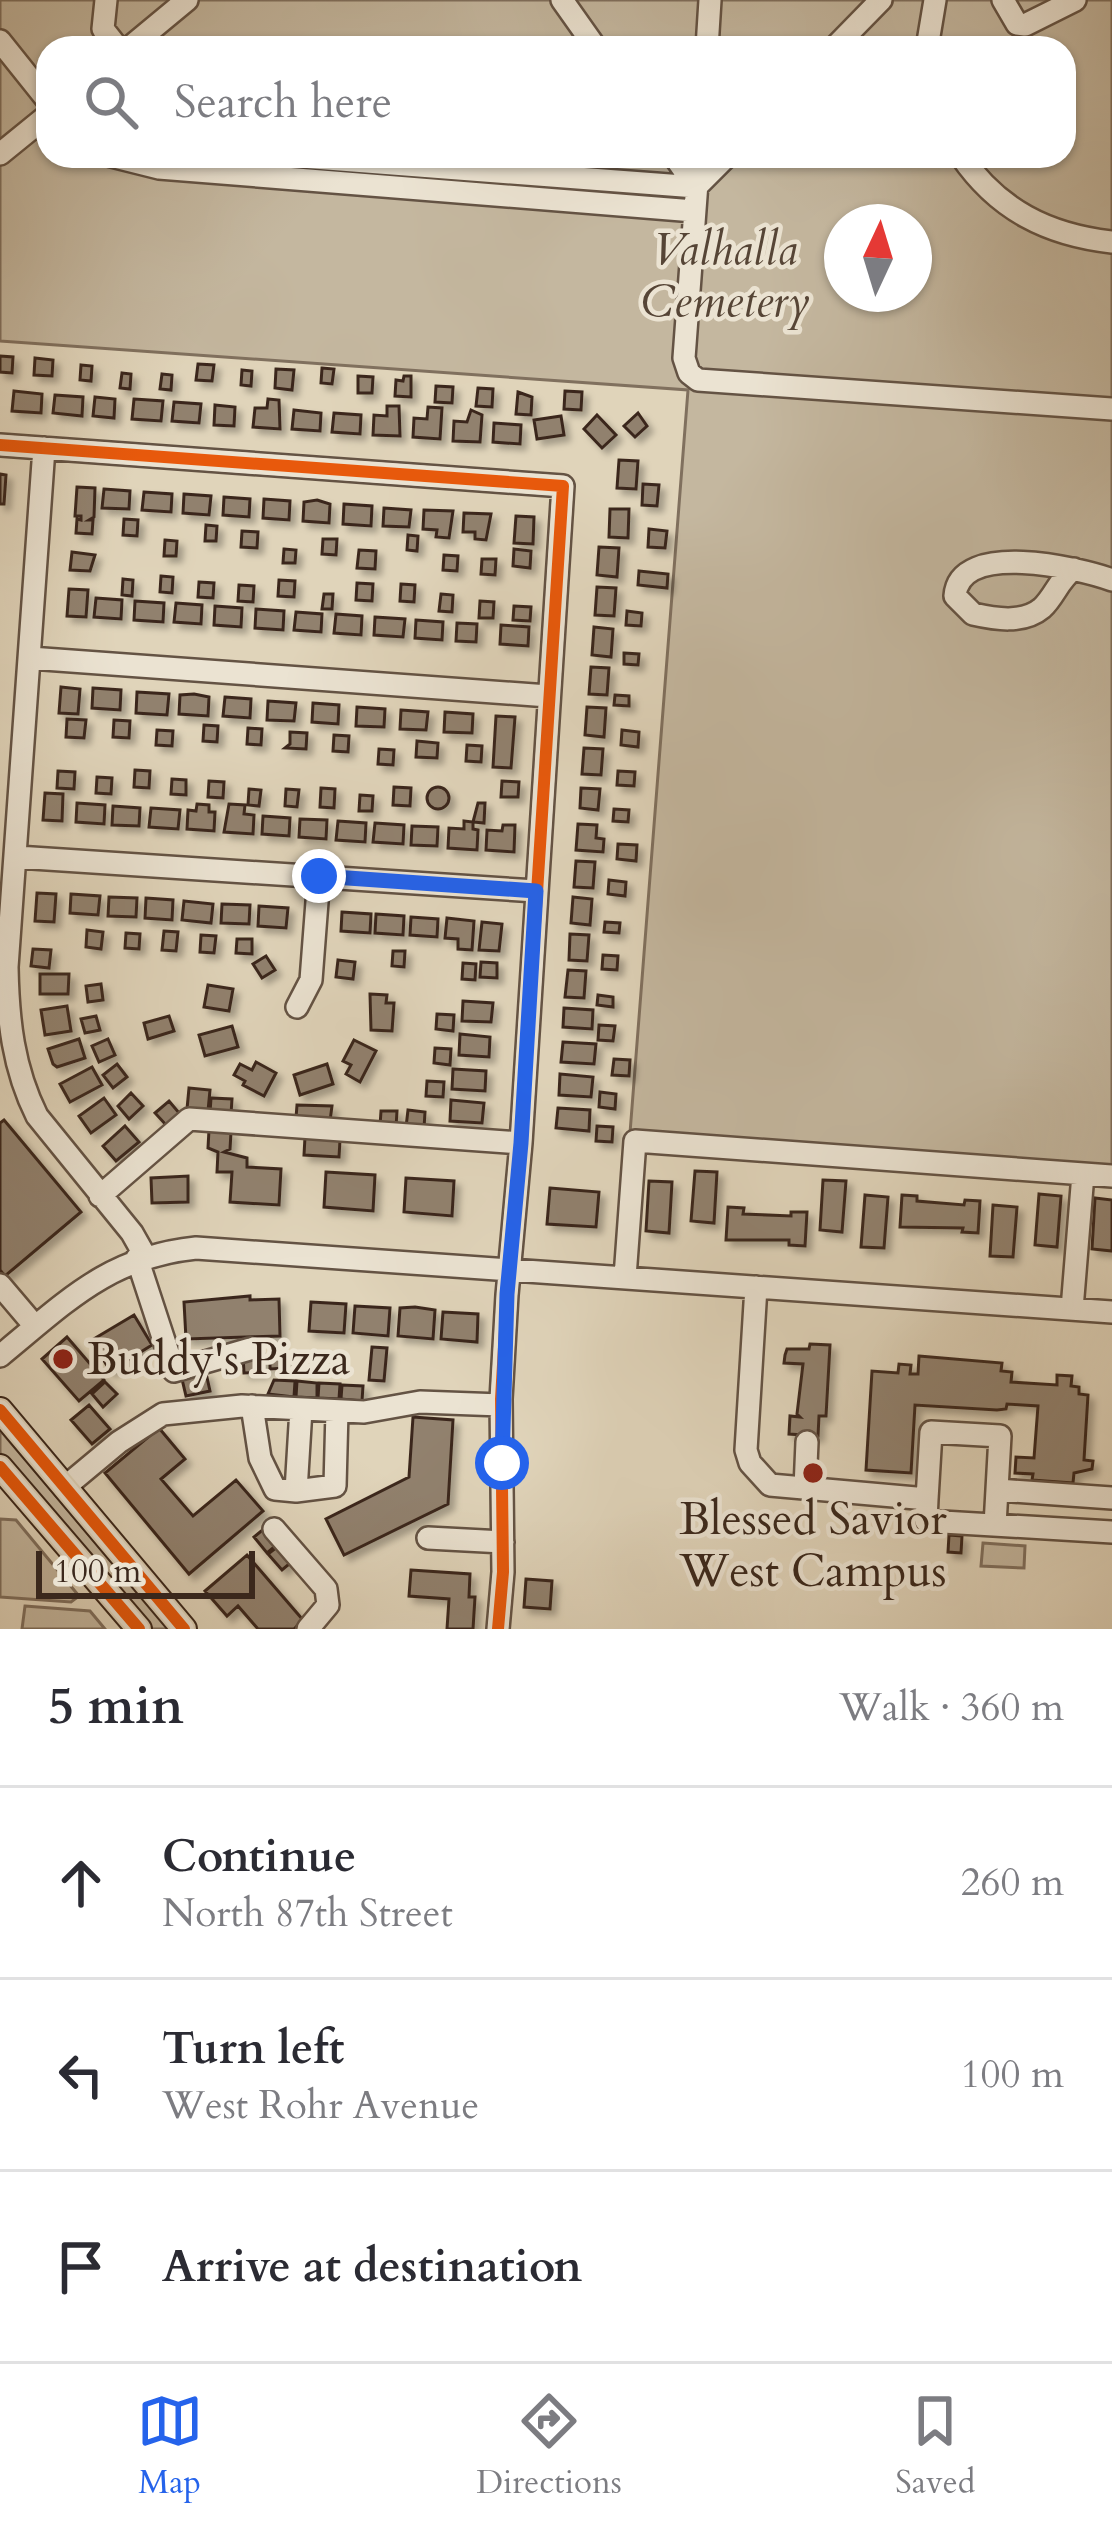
<!DOCTYPE html>
<html lang="en">
<head>
<meta charset="utf-8">
<style>
  body { margin:0; font-family:Cardo,serif; background:#f2f2f3; color:#2b2b33 }
  .compass { position:absolute; left:824px; top:204px; width:108px; height:108px; border-radius:50%; background:#fff; box-shadow:0 3px 9px #0004; rotate:4deg }
  .scale { position:absolute; left:36px; bottom:30px; width:219px; box-sizing:border-box; padding-left:12px; border:6px solid #3b281c; border-top:0; font-size:33px; line-height:42px; white-space:nowrap; color:#3b281c; -webkit-text-stroke:9px #ebe3d2; paint-order:stroke }
  .stop { position:absolute; width:36px; height:36px; margin:-27px; border:9px solid #2563eb; border-radius:50%; background:#fff }
  .stop.end { background:#2563eb; border-color:#fff; box-shadow:0 3px 12px #0008 }
  .list { margin:0; padding:0; list-style:none }
  h2 { display:flex; justify-content:space-between; align-items:center; height:156px; margin:0; padding:0 48px; font-size:51px }
  h2 small { font-size:39px; font-weight:400; color:#7c7c81 }
  .list li { display:grid; grid-template-columns:78px 1fr auto; gap:36px; align-items:center; box-sizing:border-box; height:192px; padding:0 48px; border-top:3px solid #e1e1e2 }
  .list b { display:block; font-size:45px; white-space:nowrap }
  .list p { margin:0; font-size:39px; white-space:nowrap; color:#7c7c81 }
  .list em { font-size:39px; font-style:normal; color:#7c7c81 }
  .icon { flex:none; width:66px; height:66px; fill:none; stroke:currentColor; stroke-width:2; stroke-linecap:round; stroke-linejoin:round }
  .map { position:relative; flex:none; width:1112px; height:1629px; overflow:hidden }
  .search { position:absolute; background:#fff; box-shadow:0 3px 9px #0004; left:36px; right:36px; top:36px; height:132px; display:flex; align-items:center; gap:30px; box-sizing:border-box; padding:0 42px; border-radius:36px; color:#7c7c81; font-size:45px }
  .sheet { height:732px; background:#fff }
  nav { display:flex; justify-content:space-around; align-items:center; box-sizing:border-box; height:168px; border-top:3px solid #e1e1e2; background:#fff; font-size:33px; color:#7c7c81 }
  nav a { display:grid; justify-items:center; gap:6px }
  nav .on { color:#2563eb }
  .map>svg:first-child { display:block }
  .green { fill:#c4b79f; stroke:#80705e; stroke-width:3; fill-rule:evenodd }
  .building { fill:#91816e; stroke:#3b281c; stroke-width:3; filter:url(#shadow) }
  .lines { fill:none; stroke-linecap:round; stroke-linejoin:round }
  .minor-casing { stroke:#645344; stroke-width:26 }
  .major-casing { stroke:#3b281c; stroke-width:28 }
  .minor { stroke:#ebe3d2; stroke-width:21 }
  .major { stroke:#e0d4ba; stroke-width:24 }
  .cycleway-casing { stroke:#ebe3d2; stroke-width:20 }
  .cycleway { stroke:#e8590c; stroke-width:12 }
  .route { stroke:#2563eb; stroke-width:15 }
  .poi-dot { fill:#8f2418; stroke:#ebe3d2; stroke-width:4.5 }
  .labels { text-anchor:middle; dominant-baseline:central; stroke-width:9; stroke-linejoin:round; paint-order:stroke }
  .park-label { font-size:45px; font-style:italic; fill:#564536; stroke:#ebe3d2 }
  .poi-label { font-size:45px; fill:#3b281c; stroke:#ebe3d2; text-anchor:start }
</style>
</head>
<body>
<div class="map">
<svg width="1112" height="1629" viewBox="0 0 1112 1629">
  <defs>
    <filter id="shadow"><feDropShadow dx="5.5" dy="5.5" stdDeviation="3" flood-color="#0004"/></filter>
  </defs>
  <rect width="100%" height="100%" fill="#e0d4ba"/>
  <filter id="stains"><feTurbulence type="fractalNoise" baseFrequency=".00167" numOctaves="4"/><feColorMatrix values="0 0 0 0 .2 0 0 0 0 .09 0 0 0 0 .02 0 0 0 .5 -.17"/></filter>
  <radialGradient id="worn" r=".72"><stop offset=".6" stop-color="#630" stop-opacity="0"/><stop offset="1" stop-color="#630" stop-opacity=".3"/></radialGradient>
  <path class="green" d="M0 0H1112V1167L630 1133 688 390 0 341ZM48 48H1064V156H48ZM842 222H914V294H842Z
    M0 1430 169 1629H149L0 1453Z
    M0 1519 16 1520 79 1596 71 1602 0 1597Z
    M983 1543 1025 1546 1024 1568 981 1566Z
    M25 1606 90 1611 105 1629H22Z"/>
  <path class="building" d="M0 356 13 357 12 373 0 372Z
    M35 358 53 360 52 376 34 375Z
    M198 364 214 365 212 381 196 380Z
    M81 365 92 366 91 381 80 380Z
    M322 368 334 369 332 384 321 383Z
    M276 369 294 370 292 390 275 388Z
    M242 370 252 371 251 386 241 385Z
    M122 373 131 374 130 389 120 388Z
    M162 374 172 375 171 390 160 389Z
    M358 376 373 377 372 393H358Z
    M404 376H411V397L395 396 396 380 403 381Z
    M436 386 453 387 452 403 435 402Z
    M478 388 493 389 492 407 476 406Z
    M14 391 42 394 41 413 12 411Z
    M565 391 582 392 581 410 564 409Z
    M518 392 532 397 531 415 516 414Z
    M55 395 83 397 82 416 53 413Z
    M95 397 115 399 114 418 93 416Z
    M134 399 163 401 161 421 132 419Z
    M268 399 279 400 280 429 253 427 255 408H267Z
    M174 402 201 404 199 423 172 421Z
    M215 405 235 407 234 426 214 425Z
    M387 406H399L400 436 373 435 374 415 387 416Z
    M428 407 442 408 440 439 413 437 414 418 427 419Z
    M294 410 321 413 320 431 292 429Z
    M471 410 482 415 480 442 453 441 454 421 467 422Z
    M334 413 361 415 360 434 332 432Z
    M638 413 647 426 635 437 624 426Z
    M597 415 616 435 602 448 584 429Z
    M561 416 564 435 537 439 534 420Z
    M494 423 521 425 520 444 493 442Z
    M619 460 638 461 636 489 617 488Z
    M0 474 6 475 4 504H0Z
    M643 484 659 485 657 506 642 505Z
    M77 487 95 488 94 517 89 520H93L92 534 76 533 77 519 81 520V516H75Z
    M104 489 130 491 129 509 102 508Z
    M144 492 172 494 171 512 142 510Z
    M184 494 211 496 209 515 183 513Z
    M224 497 250 499 249 517 223 515Z
    M264 499 290 501 289 520 263 518Z
    M317 500 330 504 329 523 303 521 304 502Z
    M344 504 372 506 371 526 343 524Z
    M384 508 411 510 409 527 383 526Z
    M610 509H629L628 538 609 537Z
    M424 510 453 511 449 538 436 537 437 530 423 529Z
    M464 513 491 514 486 540 475 539V532H463Z
    M516 516 534 517 533 544 514 543Z
    M124 519 138 520 137 536 123 535Z
    M206 525 217 526 216 541H205Z
    M649 529 667 531 665 548 648 547Z
    M242 531 258 532 257 548 241 547Z
    M408 535 418 536 417 551 407 550Z
    M323 539H337L336 555 322 554Z
    M165 540 177 541 176 556H164Z
    M599 547 619 548 617 577 597 575Z
    M284 549 296 550 295 563H283Z
    M514 549 531 551 530 568 513 566Z
    M359 550 376 551 375 569 357 568Z
    M72 552 95 555 90 571 70 570Z
    M444 555 458 556 457 571 443 570Z
    M482 559H496L495 575 481 574Z
    M639 571 668 574 667 588 638 585Z
    M161 576 173 577 172 593 160 592Z
    M123 579 133 580 132 596 122 595Z
    M279 580 295 581 294 597 278 596Z
    M199 582 214 583 213 598 198 597Z
    M357 583 373 584 372 601 356 600Z
    M401 584 415 585 414 602 400 601Z
    M239 585 254 586 253 602 238 601Z
    M597 587 616 588 614 616 595 615Z
    M69 589 88 590 86 617 67 616Z
    M324 594H333L332 609H322Z
    M441 594 453 595 452 612 439 611Z
    M96 598 122 600 121 619 94 617Z
    M135 601 164 603 163 622 134 620Z
    M480 601 494 602 493 618H479Z
    M176 603 202 605 201 624 174 622Z
    M215 606 242 608 241 627 214 625Z
    M514 606 531 607 530 621 513 620Z
    M256 609 284 611 283 630 255 628Z
    M627 611 642 613 641 626 626 625Z
    M296 612 322 614 321 632 294 630Z
    M336 614 362 616 361 635 334 633Z
    M375 617 405 619 403 637 374 635Z
    M416 620 443 622 442 640 415 638Z
    M457 623 477 624 476 642 456 641Z
    M501 625 529 627 528 646 500 644Z
    M594 627 613 629 611 657 592 655Z
    M624 653 639 654 638 665 624 664Z
    M591 667 609 668 607 695 589 694Z
    M61 687 80 689 78 714 59 713Z
    M93 688 121 690 120 710 92 708Z
    M137 692 169 694 167 715 136 713Z
    M194 694 209 697 208 716 179 714 180 695Z
    M615 695 629 696V706L614 705Z
    M225 697 251 699 250 718 223 716Z
    M268 701 296 703 294 721 267 720Z
    M313 703 339 705 338 724 312 722Z
    M357 707 385 709 384 727 356 726Z
    M587 707 606 708 604 737 585 735Z
    M401 710 428 712 426 730 400 729Z
    M445 712 473 714 472 733 444 732Z
    M496 716 515 717 511 768 493 767Z
    M67 719 86 720 84 738 66 737Z
    M114 720 130 721 129 738 113 737Z
    M204 725 218 726 217 742 203 741Z
    M248 728 262 729 261 745 247 744Z
    M157 730 173 731 172 746 156 745Z
    M622 730 639 732 638 747 621 745Z
    M290 732 307 733 306 749 285 748 290 744Z
    M334 735 349 736 348 752 333 751Z
    M417 741 438 743 437 758 416 757Z
    M467 745 482 746 481 762 466 761Z
    M584 748 603 749 601 775 582 774Z
    M379 749 394 750 393 765 378 764Z
    M135 770 150 771 149 788 134 787Z
    M58 771 75 772 74 789 57 788Z
    M618 771 635 772 634 786 617 785Z
    M97 777 112 778 111 794 96 793Z
    M172 779 186 780V795L171 794Z
    M209 781 224 782 223 798 208 797Z
    M502 781 519 782 518 797H501Z
    M394 787 411 788 410 806 393 805Z
    M427 798a11 11 0 1 1 22 0a11 11 0 1 1-22 0Z
    M321 788 335 789 334 808 320 807Z
    M581 788 600 789 598 810 580 808Z
    M249 789 261 790 259 806 248 805Z
    M286 789 299 790 297 807 285 806Z
    M45 793 63 794 62 821 43 820Z
    M360 795 373 796 372 811H359Z
    M77 803 105 805 104 824 76 822Z
    M478 803H485L484 823 473 822Z
    M197 804 209 805V812H215L214 831 187 829 188 810 196 811Z
    M229 804 245 805 244 814 254 815 253 834 224 832Z
    M113 806 140 808 139 826 112 825Z
    M151 808 180 810 178 829 149 827Z
    M614 809 629 810 628 822 613 821Z
    M263 816 290 818 289 836 262 834Z
    M300 819 327 820 326 839 299 837Z
    M338 821 366 823 365 842 336 840Z
    M464 821 473 822V829L478 830 477 850 448 848 449 828 464 829Z
    M375 823 404 825 403 844 373 842Z
    M578 824 597 825 596 838 604 839 603 852 576 850Z
    M503 825H515L514 852 486 850 487 830 502 831Z
    M412 826 438 827 437 846 411 845Z
    M618 844 637 845 636 861 617 859Z
    M576 861 595 862 593 888 574 887Z
    M609 880 626 882 625 896 608 894Z
    M37 893 56 894 54 922 35 921Z
    M71 894 100 896 98 915 70 913Z
    M109 897 137 898 136 917 108 916Z
    M573 897 592 899 590 925 571 923Z
    M146 898 173 900 172 920 145 918Z
    M184 901 213 904 211 923 182 920Z
    M222 904 250 905 249 924 221 923Z
    M259 906 288 908 286 928 258 926Z
    M342 912 371 914 370 933 341 931Z
    M376 914 404 916 403 935 375 933Z
    M411 917 438 919 437 937 410 935Z
    M447 918 474 921 472 950 458 949V939L445 938Z
    M482 922 502 924 499 951 479 950Z
    M605 922 620 923 619 933 604 932Z
    M87 930 103 932 101 949 86 947Z
    M164 931 178 932 176 951 162 950Z
    M126 933 140 934 139 949 125 948Z
    M570 934 589 935 587 961 569 960Z
    M201 935 216 936 214 953 200 952Z
    M237 939H252V954L236 953Z
    M33 949 51 950 49 968 31 966Z
    M393 951H405L404 967 392 966Z
    M603 955 618 956 617 970 602 969Z
    M266 956 275 970 262 978 253 964Z
    M338 960 355 962 353 979 336 977Z
    M481 962 497 963V978L480 977Z
    M463 963 476 964 475 980 462 979Z
    M568 970 586 971 584 998 565 997Z
    M40 974H69L68 994H40Z
    M101 984 103 1000 88 1002 86 986Z
    M208 985 233 989 229 1011 204 1007Z
    M370 994 387 995 386 1003H394L392 1031 371 1030Z
    M598 995 613 997V1007L597 1005Z
    M463 1001 493 1003 491 1022 462 1021Z
    M67 1006 71 1031 45 1035 41 1010Z
    M564 1008 593 1010 592 1029 563 1027Z
    M437 1014 454 1015 453 1031 436 1029Z
    M96 1016 100 1030 85 1033 81 1019Z
    M169 1016 174 1031 148 1039 144 1023Z
    M599 1025 615 1026 613 1041 598 1040Z
    M232 1026 238 1047 205 1056 199 1035Z
    M460 1034 490 1037 489 1057 459 1055Z
    M79 1039 85 1058 57 1067 53 1064 48 1049Z
    M108 1039 115 1055 99 1062 92 1046Z
    M354 1040 376 1051 360 1082 346 1074 351 1065 343 1061Z
    M563 1042 596 1044 594 1064 561 1062Z
    M435 1048 451 1049 450 1065 434 1063Z
    M614 1059 630 1060 629 1076 612 1075Z
    M256 1062 276 1073 264 1096 243 1085 245 1081 234 1075 240 1064 252 1070Z
    M117 1064 127 1077 113 1088 103 1075Z
    M327 1064 333 1084 300 1095 294 1075Z
    M92 1067 102 1085 70 1102 60 1084Z
    M453 1069 486 1071 485 1091 452 1089Z
    M560 1074 593 1077 591 1097 559 1095Z
    M427 1081 444 1082 443 1097 426 1096Z
    M189 1088 210 1090 208 1111 187 1109Z
    M600 1092 616 1094 615 1109 599 1107Z
    M131 1093 143 1106 129 1119 118 1106Z
    M104 1098 116 1115 91 1133 79 1116Z
    M211 1098 232 1099 231 1114 210 1113Z
    M451 1100 484 1103 482 1123 450 1121Z
    M169 1101 180 1114 167 1126 155 1113Z
    M297 1105 332 1106 330 1121 296 1118Z
    M558 1108 590 1110 589 1131 556 1128Z
    M408 1110 425 1112 424 1128 406 1127Z
    M381 1111H397L396 1127 380 1126Z
    M4 1120 81 1212 5 1276 0 1270V1123Z
    M125 1126 139 1142 116 1161 103 1146Z
    M597 1126 613 1127 612 1142 596 1141Z
    M209 1130 231 1132 230 1149 224 1152 247 1158V1167L281 1169 279 1205 230 1202 232 1172H217L218 1152 208 1148Z
    M305 1137 340 1140 339 1157 304 1155Z
    M695 1171 717 1172 714 1223 691 1221Z
    M326 1172 375 1175 373 1211 324 1207Z
    M188 1176V1202L152 1203 151 1178Z
    M406 1178 454 1181 452 1216 404 1212Z
    M823 1180 846 1181 842 1232 820 1230Z
    M649 1181 672 1182 669 1233 646 1231Z
    M550 1188 599 1192 596 1227 547 1224Z
    M1039 1194 1061 1196 1057 1247 1035 1245Z
    M865 1195 888 1197 884 1248 861 1247Z
    M902 1195 917 1196V1201L964 1205 965 1200 980 1201 978 1233 962 1232 963 1228 900 1227Z
    M1095 1198 1112 1200V1251L1092 1249Z
    M993 1205 1017 1207 1013 1257 990 1256Z
    M728 1207 744 1208 743 1214 791 1216V1212H807L805 1246 789 1245V1240H726Z
    M250 1296V1300L279 1299 280 1336 186 1339 184 1302Z
    M311 1302 346 1304 344 1333 309 1331Z
    M355 1306 390 1308 388 1336 353 1333Z
    M415 1307 435 1310 433 1339 398 1336 400 1308Z
    M443 1312 478 1314 477 1342 441 1339Z
    M134 1315 152 1345 110 1371 92 1340Z
    M67 1337 104 1380 79 1401 42 1359Z
    M810 1344 830 1345 826 1416H819L818 1436 789 1434 790 1416 800 1417 797 1414 803 1364 784 1363 785 1355 787 1349H809Z
    M372 1347 387 1348 384 1381 369 1380Z
    M264 1354V1372L244 1373 243 1355Z
    M270 1354H286V1368L270 1369Z
    M919 1356 1002 1363 1001 1371 1012 1372 1011 1382 1057 1385V1375L1072 1376 1071 1386 1079 1387V1394L1088 1395 1084 1460 1093 1461 1092 1469 1074 1473 1073 1483 1032 1480 1033 1474 1015 1473 1016 1457 1034 1458 1038 1406 1007 1404 1006 1409 997 1410 915 1405 911 1473 866 1470 872 1371 898 1373 899 1364 911 1365 910 1374H918Z
    M206 1373 210 1391 186 1396 182 1379Z
    M274 1380 295 1381 294 1397 268 1394Z
    M297 1381 317 1383V1398L296 1397Z
    M105 1382 117 1394 103 1407 92 1394Z
    M319 1383 340 1384 339 1399 318 1398Z
    M342 1385 363 1386 362 1401 341 1399Z
    M89 1405 110 1429 92 1444 71 1420Z
    M413 1417 453 1420 448 1504 344 1555 326 1519 409 1477Z
    M159 1428 185 1459 161 1479 193 1516 236 1480 263 1511 189 1574 105 1473Z
    M266 1527 279 1543 267 1553 254 1537Z
    M949 1535 962 1536 961 1553 948 1552Z
    M281 1544 294 1560 282 1570 268 1554Z
    M247 1555 303 1620 294 1629H258L238 1606 227 1616 205 1591Z
    M411 1570 470 1574 469 1597H475L473 1629H447L449 1599 409 1596Z
    M526 1579 552 1581 550 1609 524 1607Z"/>
  <g class="lines">
    <defs>
      <path id="minor" d="M106 0 103 29 118 48
        M562 0 596 48
        M1003 0 1017 24 1025 25 1075 0
        M0 41 48 101
        M129 48 187 0
        M707 48 710 0
        M834 48 881 0
        M927 48 935 0
        M0 154 48 115
        M111 156 159 168 694 211
        M288 156 696 187 727 156
        M674 156 696 187
        M699 156 684 358 689 373 698 380 1112 409
        M961 156C998 210 1048 235 1112 242
        M0 445 563 486 521 1143 507 1295 501 1399 503 1572 498 1629
        M44 448 7 967C8 1020 13 1068 37 1116L132 1233 145 1256
        M1074 569C1059 579 1055 596 1042 608 1023 624 995 619 973 614L955 596C959 540 1079 568 1112 580
        M30 658 548 696
        M17 857 536 891
        M297 1007 311 980 319 876
        M100 1196 189 1119 521 1143
        M137 1258 174 1371 250 1349
        M625 1277 635 1141 1112 1176
        M0 1285 34 1325
        M756 1287 746 1450 750 1463 770 1485 927 1499 926 1521 1112 1532
        M1072 1309 1083 1174
        M0 1356C65 1303 108 1257 196 1248L1112 1312
        M252 1406 260 1458 275 1489 296 1491 301 1409
        M65 1487 119 1442 163 1414 242 1406 364 1412 420 1402 501 1405
        M805 1488 807 1442
        M998 1490 1112 1498
        M296 1491 335 1486 337 1411
        M927 1499 931 1432 1000 1436 995 1525
        M274 1529 326 1589 328 1605 308 1629
        M428 1538 503 1542"/>
      <path id="major" d="M0 1410 184 1629
        M0 1467 139 1629"/>
    </defs>
    <use href="#minor" class="minor-casing"/>
    <use href="#major" class="major-casing"/>
    <use href="#minor" class="minor"/>
    <use href="#major" class="major"/>
    <defs>
      <path id="cycleway" d="M0 445 563 486 521 1143 507 1295 501 1399 503 1572 498 1629
        M0 1410 184 1629
        M0 1467 139 1629"/>
    </defs>
    <use href="#cycleway" class="cycleway-casing"/>
    <use href="#cycleway" class="cycleway"/>
  </g>
  <g class="lines">
    <path class="route" d="M319 876 536 891 521 1143 507 1294 502 1463"/>
  </g>
  <g class="poi-dot">
    <circle cx="63" cy="1359" r="12"/>
    <circle cx="813" cy="1473" r="12"/>
  </g>
  <g class="labels">
    <g class="park-label">
      <text x="725" y="249">Valhalla<tspan x="725" dy="52">Cemetery</tspan></text>
    </g>
    <g class="poi-label">
      <text x="87" y="1359">Buddy's Pizza</text>
      <text x="813" y="1519" text-anchor="middle">Blessed Savior<tspan x="813" dy="52">West Campus</tspan></text>
    </g>
  </g>
  <rect width="100%" height="100%" filter="url(#stains)"/>
  <rect width="100%" height="100%" fill="url(#worn)"/>
</svg>
<svg class="compass" viewBox="-18 -18 36 36"><path d="M0-13l5 13h-10z" fill="#e53935"/><path d="M0 13l5-13h-10z" fill="#7c7c81"/></svg>
<div class="scale">100 m</div>
<div class="stop" style="left:502px;top:1463px"></div>
<div class="stop end" style="left:319px;top:876px"></div>
<div class="search"><svg class="icon" aria-label="search" viewBox="0 0 24 24"><circle cx="10" cy="10" r="6"/><path d="M15 15l6 6"/></svg>Search here</div>
</div>
<section class="sheet">
<h2>5 min<small>Walk · 360 m</small></h2>
<ul class="list">
<li><svg class="icon" aria-label="ahead" viewBox="0 0 24 24"><path d="M12 20V5M6 11l6-6 6 6"/></svg><div><b>Continue</b><p>North 87th Street</p></div><em>260 m</em></li>
<li><svg class="icon" aria-label="left" viewBox="0 0 24 24"><path d="M17 20v-9H6M10 6l-5 5 5 5"/></svg><div><b>Turn left</b><p>West Rohr Avenue</p></div><em>100 m</em></li>
<li><svg class="icon" aria-label="arrive" viewBox="0 0 24 24"><path d="M6 21V4h12l-3 4 3 4H6"/></svg><div><b>Arrive at destination</b></div></li>
</ul>
</section>
<nav>
<a class="on"><svg class="icon" aria-label="map" viewBox="0 0 24 24"><path d="M3 6l6-2 6 2 6-2v14l-6 2-6-2-6 2zM9 4v14M15 6v14"/></svg>Map</a>
<a><svg class="icon" aria-label="directions" viewBox="0 0 24 24"><path d="M12 3l9 9-9 9-9-9zM9 14v-3h6M13 9l2 2-2 2"/></svg>Directions</a>
<a><svg class="icon" aria-label="saved" viewBox="0 0 24 24"><path d="M7 4h10v16l-5-4-5 4z"/></svg>Saved</a>
</nav>
</body>
</html>
